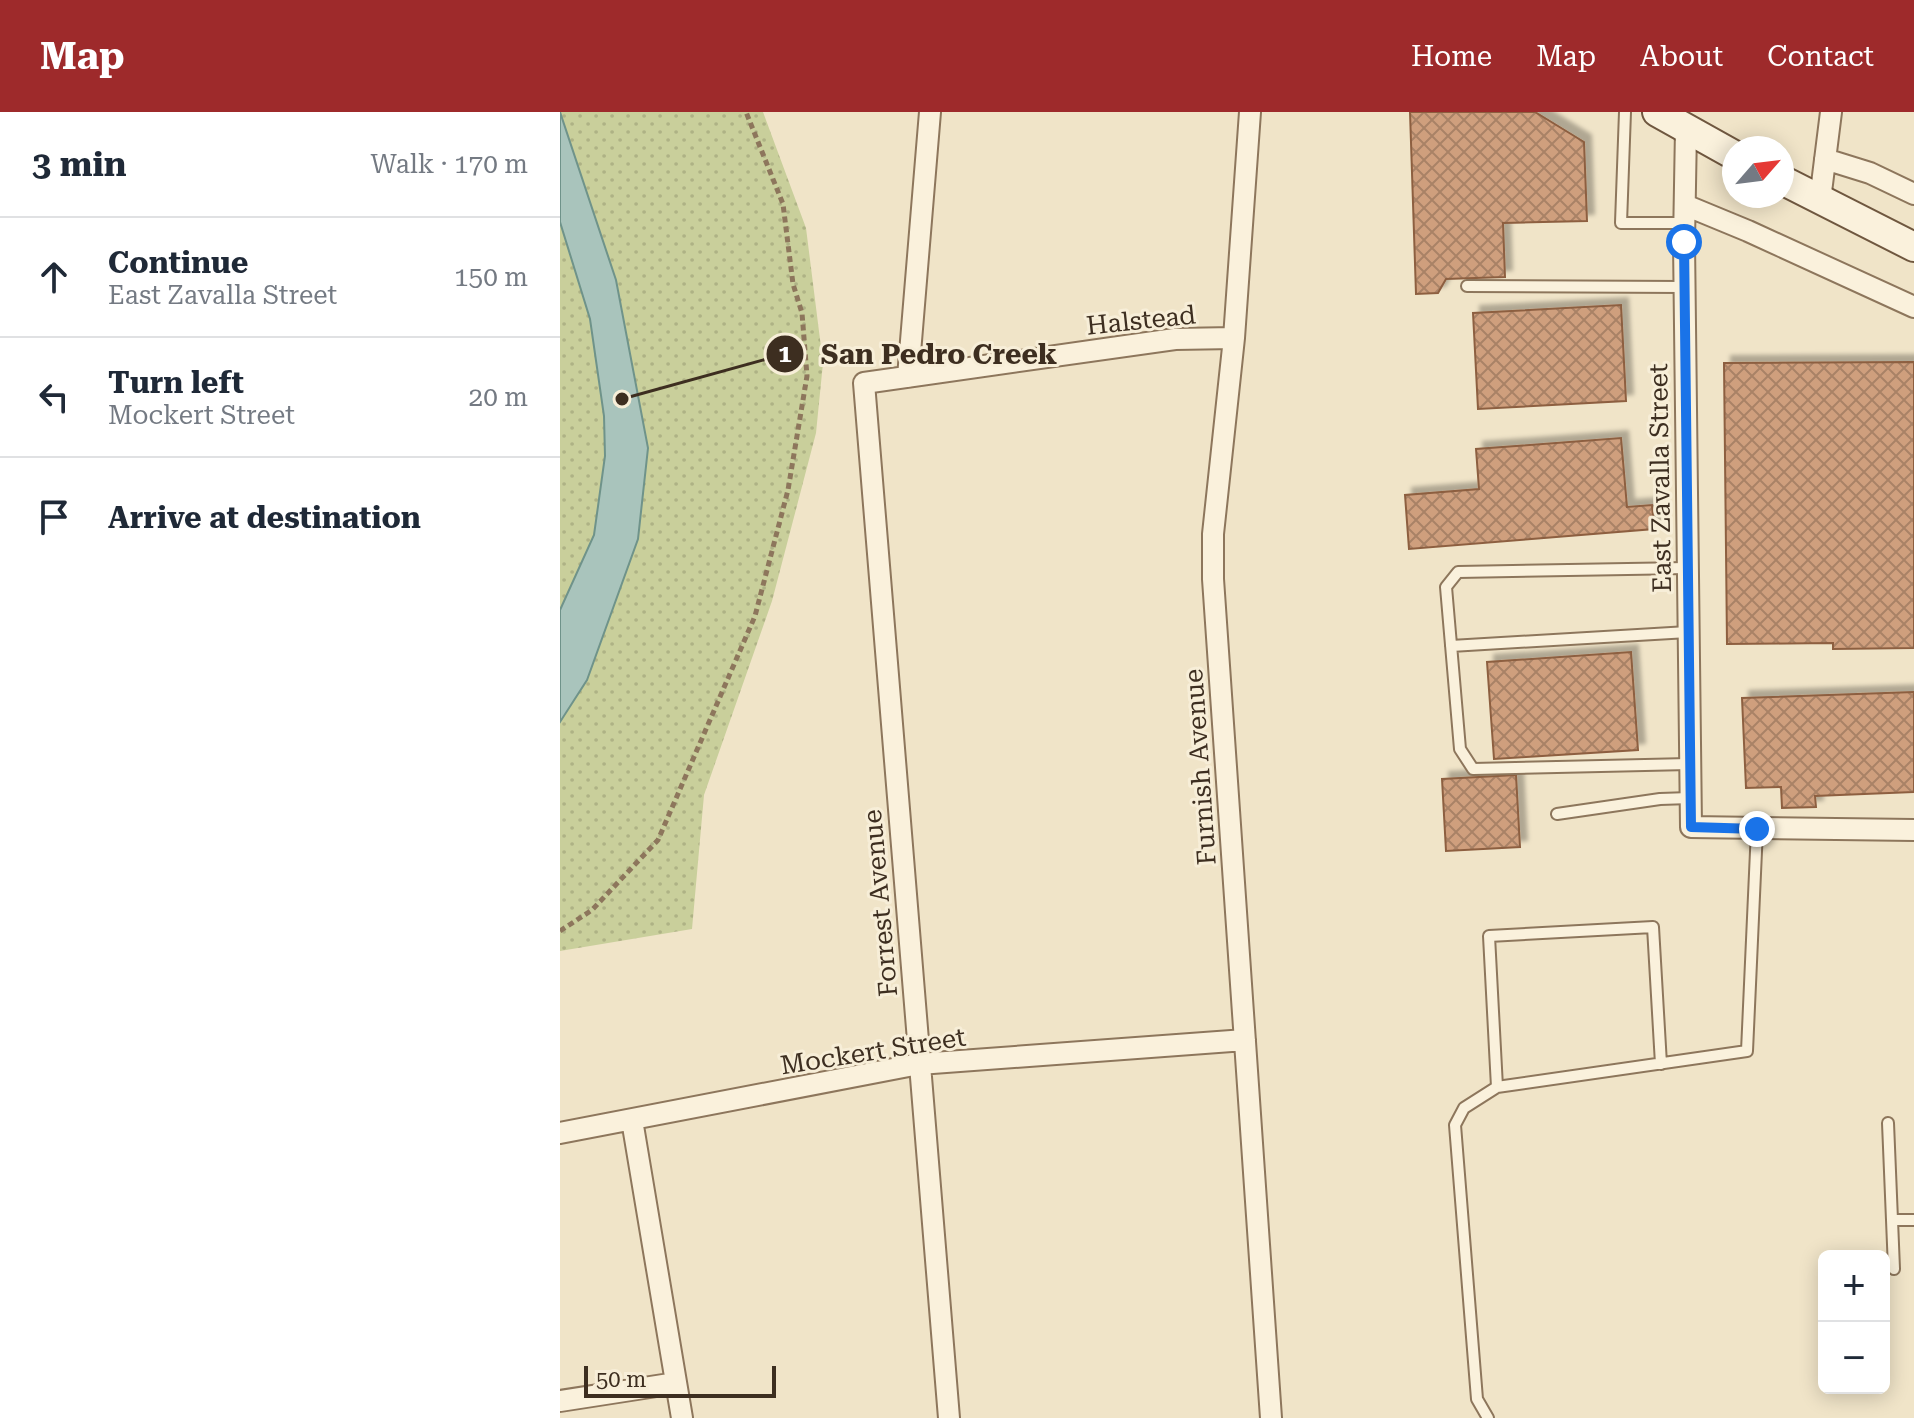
<!DOCTYPE html>
<html lang="en">
<head>
<meta charset="utf-8">
<style>
  body { margin:0; font-family:"Roboto Serif",serif; background:#f6f6f7; color:#1f2937 }
  .controls { position:absolute; right:24px; bottom:24px; display:grid; overflow:hidden; border-radius:12px; box-shadow:0 4px 20px #0003 }
  .controls button { width:72px; height:72px; display:grid; place-items:center; padding:0; border:0; border-bottom:2px solid #e0e1e3; background:#fff; color:#1f2937; font:40px sans-serif }
  .compass { position:absolute; left:1162px; top:24px; width:72px; height:72px; border-radius:50%; background:#fff; box-shadow:0 4px 20px #0003; rotate:62deg }
  .scale { position:absolute; left:24px; bottom:20px; width:192px; box-sizing:border-box; padding-left:8px; border:4px solid #3d2e20; border-top:0; font-size:22px; line-height:28px; white-space:nowrap; color:#3d2e20; -webkit-text-stroke:6px #f7eed8; paint-order:stroke }
  .stop { position:absolute; width:24px; height:24px; margin:-18px; border:6px solid #1a73e8; border-radius:50%; background:#fff }
  .stop.end { background:#1a73e8; border-color:#fff; box-shadow:0 2px 8px #0008 }
  .list { margin:0; padding:0; list-style:none }
  h2 { display:flex; justify-content:space-between; align-items:center; height:104px; margin:0; padding:0 32px; font-size:34px }
  h2 small { font-size:26px; font-weight:400; color:#747a83 }
  .list li { display:grid; grid-template-columns:52px 1fr auto; gap:24px; align-items:center; box-sizing:border-box; height:120px; padding:0 32px; border-top:2px solid #e0e1e3 }
  .list b { display:block; font-size:30px; white-space:nowrap }
  .list p { margin:0; font-size:26px; white-space:nowrap; color:#747a83 }
  .list em { font-size:26px; font-style:normal; color:#747a83 }
  .icon { flex:none; width:44px; height:44px; fill:none; stroke:currentColor; stroke-width:2; stroke-linecap:round; stroke-linejoin:round }
  .map { position:relative; flex:none; width:1354px; height:1306px; overflow:hidden }
  header { display:flex; align-items:center; gap:48px; box-sizing:border-box; height:112px; padding:0 40px; background:#9e2a2b; color:#fff }
  header strong { font-size:38px }
  nav { display:flex; gap:44px; margin-inline-start:auto; font-size:28px }
  main { display:flex }
  aside { flex:1; background:#fff }
  .map>svg:first-child { display:block }
  .grass { fill:url(#grass-dots) }
  .water { fill:#a9c4bc; stroke:#6f938a; stroke-width:2 }
  .building { fill:url(#building-cross-hatch); stroke:#8d5f41; stroke-width:2; filter:url(#shadow) }
  .lines { fill:none; stroke-linecap:round; stroke-linejoin:round }
  .lane-casing { stroke:#8d765c; stroke-width:14 }
  .street-casing { stroke:#8d765c; stroke-width:24 }
  .secondary-casing { stroke:#6f573f; stroke-width:32 }
  .path { stroke:#8d765c; stroke-width:5; stroke-dasharray:6 4; stroke-linecap:butt }
  .lane { stroke:#faf1dc; stroke-width:10 }
  .street { stroke:#faf1dc; stroke-width:20 }
  .secondary { stroke:#faf1dc; stroke-width:28 }
  .route { stroke:#1a73e8; stroke-width:10 }
  .labels { text-anchor:middle; dominant-baseline:central; stroke-width:6; stroke-linejoin:round; paint-order:stroke }
  .street-label { font-size:26px; fill:#3d2e20; stroke:#f7eed8 }
  .leader { fill:none; stroke:#3d2e20; stroke-width:3 }
  .callout-dot { fill:#3d2e20; stroke:#f7eed8; stroke-width:3 }
  .mark-label { font-size:24px; text-anchor:middle; font-weight:bold; fill:#fff }
  .callout-label { font-size:28px; text-anchor:middle; font-weight:bold; fill:#3d2e20; stroke:#f7eed8; stroke-width:6; stroke-linejoin:round; paint-order:stroke }
</style>
</head>
<body>
<header>
<strong>Map</strong>
<nav><a>Home</a><a>Map</a><a>About</a><a>Contact</a></nav>
</header>
<main>
<aside>
<h2>3 min<small>Walk · 170 m</small></h2>
<ul class="list">
<li><svg class="icon" aria-label="ahead" viewBox="0 0 24 24"><path d="M12 20V5M6 11l6-6 6 6"/></svg><div><b>Continue</b><p>East Zavalla Street</p></div><em>150 m</em></li>
<li><svg class="icon" aria-label="left" viewBox="0 0 24 24"><path d="M17 20v-9H6M10 6l-5 5 5 5"/></svg><div><b>Turn left</b><p>Mockert Street</p></div><em>20 m</em></li>
<li><svg class="icon" aria-label="arrive" viewBox="0 0 24 24"><path d="M6 21V4h12l-3 4 3 4H6"/></svg><div><b>Arrive at destination</b></div></li>
</ul>
</aside>
<div class="map">
<svg width="1354" height="1306" viewBox="0 0 1354 1306">
  <defs>
    <pattern id="grass-dots" width="8" height="8" patternUnits="userSpaceOnUse" patternTransform="scale(2)"><rect width="8" height="8" fill="#c9cf9b"/><path d="M2 2h.1M6 6h.1" fill="none" stroke="#aeb285" stroke-width="1.8" stroke-linecap="round"/></pattern>
    <pattern id="building-cross-hatch" width="8" height="8" patternUnits="userSpaceOnUse" patternTransform="scale(2)"><rect width="8" height="8" fill="#cf9f7d"/><path d="M0 0l8 8M0 8l8-8" fill="none" stroke="#a98266"/></pattern>
    <filter id="shadow"><feDropShadow dx="7" dy="-7" stdDeviation="2" flood-color="#0004"/></filter>
  </defs>
  <rect width="100%" height="100%" fill="#f0e4c8"/>
  <path class="grass" d="M0 0H203L246 116 263 251 256 321 212 489 144 683 132 817 0 839Z"/>
  <path class="water" d="M0 0 56 168 88 336 78 427 27 568 0 610V498L34 423 45 344 44 304 30 207 0 110Z"/>
  <path class="building" d="M850 0H975L1024 30 1027 109 943 111 945 165 886 167 878 181 856 182Z
    M1061 193 1066 289 918 297 913 201Z
    M1354 250V536L1273 537V531L1167 532 1164 251Z
    M1061 326 1067 395 1092 393 1094 417 849 437 845 383 919 377 916 337Z
    M1071 540 1078 638 934 647 927 550Z
    M1354 580V680L1255 684 1256 695 1222 696 1221 675 1186 676 1182 586Z
    M956 663 960 735 886 739 882 667Z"/>
  <g class="lines">
    <defs>
      <path id="lane" d="M1065 0 1061 111H1124
        M907 174 1124 175
        M1127 456 898 460 886 475 900 637 913 657 1129 652
        M891 534 1128 520
        M997 702 1100 687 1130 686
        M1101 952 1093 815 929 824 937 975 1187 939 1197 717
        M1328 1011 1332 1108H1354
        M1332 1108 1334 1157
        M928 1306 917 1287 895 1013 904 996 937 975"/>
      <path id="street" d="M690 0 674 226 653 422V467L711 1306
        M1126 17 1124 130 1131 715 1354 718
        M1265 47 1310 61 1354 82
        M1260 88 1271 0
        M1125 93 1188 119 1354 195
        M348 265 370 0
        M72 1008 122 1306
        M0 1021 359 952 685 928
        M0 1289 116 1271
        M389 1306 304 271 615 227 674 226"/>
      <path id="secondary" d="M1097 0 1174 43
        M1222 68 1354 135"/>
    </defs>
    <use href="#lane" class="lane-casing"/>
    <use href="#street" class="street-casing"/>
    <use href="#secondary" class="secondary-casing"/>
    <path class="path" d="M0 819 32 798 98 728 195 504 228 378 247 264 242 201 233 172 223 92 186 0"/>
    <use href="#lane" class="lane"/>
    <use href="#street" class="street"/>
    <use href="#secondary" class="secondary"/>
  </g>
  <g class="lines">
    <path class="route" d="M1124 130 1131 715 1197 717"/>
  </g>
  <g class="labels">
    <g class="street-label">
      <text transform="translate(581 208) rotate(-6)">Halstead</text>
      <text transform="translate(1100 366) rotate(-91)">East Zavalla Street</text>
      <text transform="translate(640 655) rotate(-94)">Furnish Avenue</text>
      <text transform="translate(320 791) rotate(-95)">Forrest Avenue</text>
      <text transform="translate(313 939) rotate(-9)">Mockert Street</text>
    </g>
  </g>
  <path class="leader" d="M62 287L225 242"/>
  <g class="callout-dot">
    <circle cx="62" cy="287" r="8"/>
    <circle cx="225" cy="242" r="20"/>
  </g>
  <g class="mark-label">
    <text x="225" y="250">1</text>
  </g>
  <g class="callout-label">
    <text x="379" y="252">San Pedro Creek</text>
  </g>
</svg>
<div class="controls">
<button>+</button>
<button>−</button>
</div>
<svg class="compass" viewBox="-18 -18 36 36"><path d="M0-13l5 13h-10z" fill="#e53935"/><path d="M0 13l5-13h-10z" fill="#747a83"/></svg>
<div class="scale">50 m</div>
<div class="stop" style="left:1124px;top:130px"></div>
<div class="stop end" style="left:1197px;top:717px"></div>
</div>
</main>
</body>
</html>
